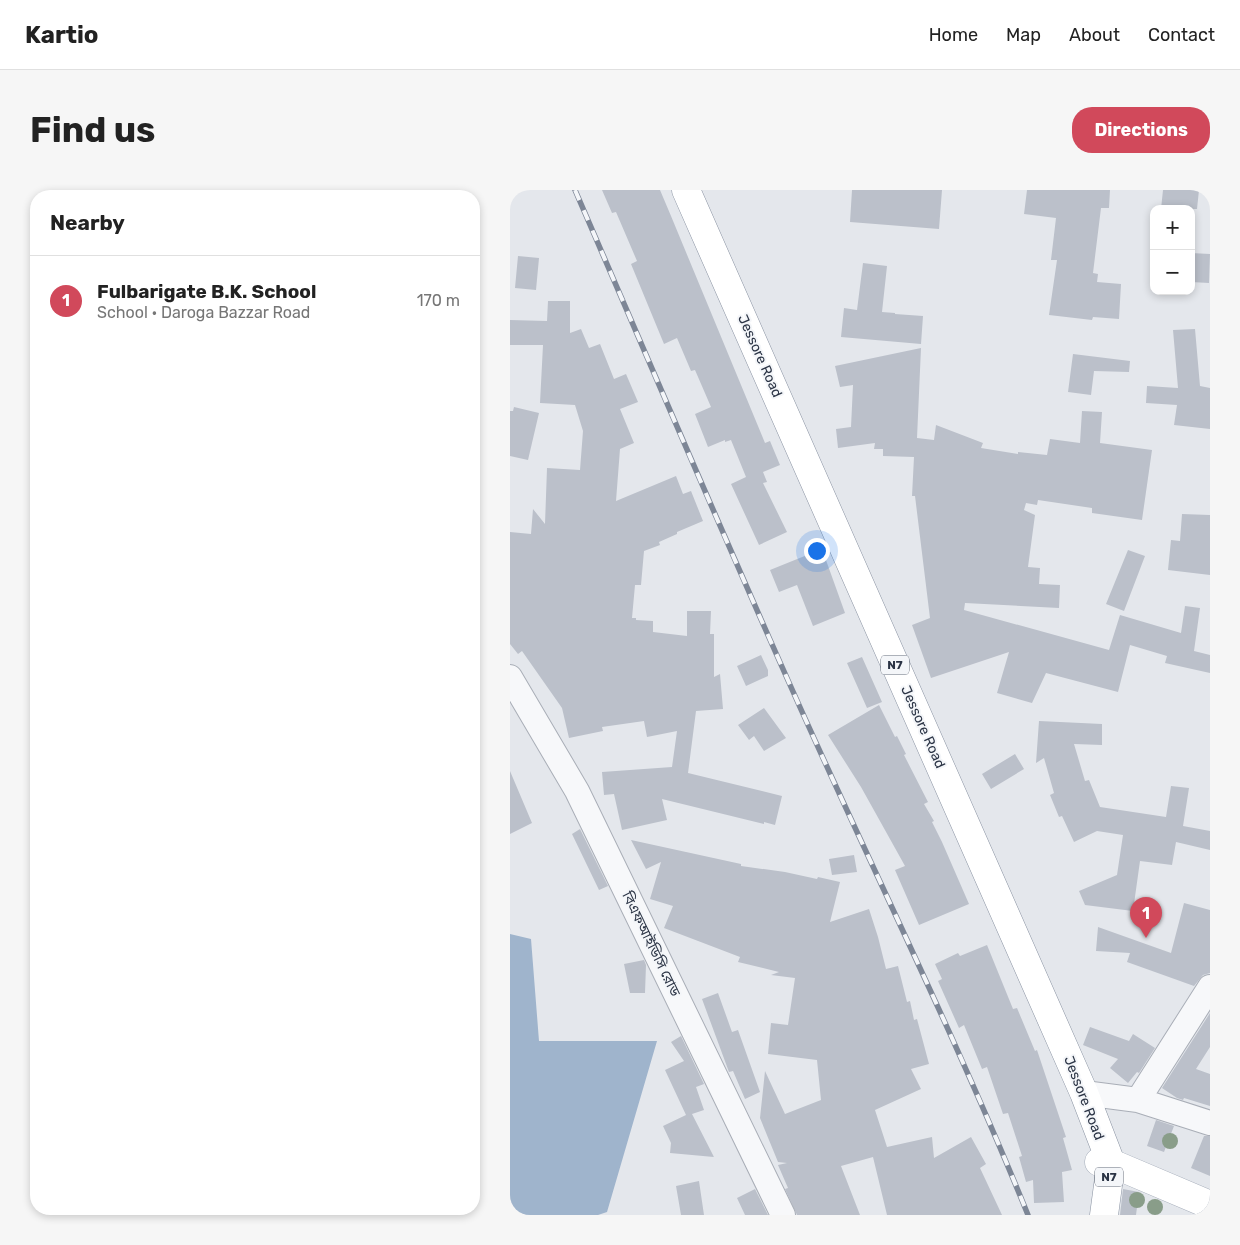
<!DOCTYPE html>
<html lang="en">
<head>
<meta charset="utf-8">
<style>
  body { margin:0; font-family:Rubik,"Noto Sans Bengali",sans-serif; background:#f6f6f6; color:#222 }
  .controls { position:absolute; right:15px; top:15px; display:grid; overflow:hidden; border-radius:10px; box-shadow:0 2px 8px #0003 }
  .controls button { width:45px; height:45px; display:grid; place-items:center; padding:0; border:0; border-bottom:1px solid #e0e0e0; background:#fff; color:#222; font:25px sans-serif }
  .you { position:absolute; left:306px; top:360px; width:18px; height:18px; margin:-12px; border:4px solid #fff; border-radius:50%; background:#1a73e8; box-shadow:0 0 0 8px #1a73e833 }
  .badge { display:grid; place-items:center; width:32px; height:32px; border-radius:50%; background:#d1495b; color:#fff; font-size:16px; font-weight:700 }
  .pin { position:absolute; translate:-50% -41px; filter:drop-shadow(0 1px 2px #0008) }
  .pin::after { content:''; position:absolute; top:26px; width:18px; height:15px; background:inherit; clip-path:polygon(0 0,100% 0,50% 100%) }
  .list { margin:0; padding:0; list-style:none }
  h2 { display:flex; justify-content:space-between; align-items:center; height:65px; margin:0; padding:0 20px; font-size:21px }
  h2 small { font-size:16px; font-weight:400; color:#767676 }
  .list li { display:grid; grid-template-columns:32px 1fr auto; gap:15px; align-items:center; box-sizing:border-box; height:90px; padding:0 20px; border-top:1px solid #e0e0e0 }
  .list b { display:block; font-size:19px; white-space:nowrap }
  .list p { margin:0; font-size:16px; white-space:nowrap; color:#767676 }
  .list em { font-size:16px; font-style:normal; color:#767676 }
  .map { position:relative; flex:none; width:700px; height:1025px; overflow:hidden; border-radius:20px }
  header { display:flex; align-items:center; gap:30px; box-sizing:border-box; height:70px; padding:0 25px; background:#fff; border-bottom:1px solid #e0e0e0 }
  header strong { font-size:24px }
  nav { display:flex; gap:28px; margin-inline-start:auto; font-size:18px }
  .intro { display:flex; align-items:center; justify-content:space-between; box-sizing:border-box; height:120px; padding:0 30px }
  h1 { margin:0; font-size:35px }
  .button { padding:12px 22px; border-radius:20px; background:#d1495b; color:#fff; font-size:18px; font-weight:700 }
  main { display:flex; gap:30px; padding:0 30px }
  aside { flex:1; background:#fff; border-radius:20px; box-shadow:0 2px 8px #0003 }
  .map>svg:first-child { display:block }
  .water { fill:#9fb4cc }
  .building { fill:#bbc0ca }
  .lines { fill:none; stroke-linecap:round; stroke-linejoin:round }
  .minor-casing { stroke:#a9aeb7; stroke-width:26 }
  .major-casing { stroke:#a3abb8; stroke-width:29 }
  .highway-casing { stroke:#8b94a3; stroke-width:29 }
  .minor { stroke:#f7f8fa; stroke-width:24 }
  .major { stroke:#fff; stroke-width:28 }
  .highway { stroke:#fff; stroke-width:28 }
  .rail-casing { stroke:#7d8696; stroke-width:5.5 }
  .rail { stroke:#f4f6f9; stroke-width:4; stroke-dasharray:11; stroke-linecap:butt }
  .tree { fill:#899d89 }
  .labels { text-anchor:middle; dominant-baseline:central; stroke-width:4; stroke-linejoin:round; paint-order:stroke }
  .shield { fill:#f4f6f9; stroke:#676e7b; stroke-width:1 }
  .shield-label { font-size:12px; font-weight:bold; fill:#2b3445 }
  .street-label { font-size:14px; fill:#2b3445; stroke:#f4f6f9 }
</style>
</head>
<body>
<header>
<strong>Kartio</strong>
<nav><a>Home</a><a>Map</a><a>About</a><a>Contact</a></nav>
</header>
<div class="intro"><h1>Find us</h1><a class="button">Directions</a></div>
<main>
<aside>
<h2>Nearby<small></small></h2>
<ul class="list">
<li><span class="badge">1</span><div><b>Fulbarigate B.K. School</b><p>School · Daroga Bazzar Road</p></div><em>170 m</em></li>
</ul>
</aside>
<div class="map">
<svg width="700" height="1025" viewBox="0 0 700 1025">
  <rect width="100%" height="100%" fill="#e4e7ec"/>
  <path class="water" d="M0 744 21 749 29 851H147L97 1022 88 1025H0Z"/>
  <path class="building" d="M92 0H150L161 26 255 253 260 251 270 275 253 282 257 292 253 293 277 342 249 355 221 294 236 287 221 250 215 252V250L198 257 185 224 201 217 185 180 181 181 167 148 154 154 121 74 127 71 106 22 102 23Z
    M342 0H432L429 39 340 32Z
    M517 0H600L599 18H591L583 83 588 84 587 92 611 94 609 129 583 127 582 130 539 125 547 70H541L546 28 514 24Z
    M653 0H689L687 19H651Z
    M681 63 700 64 699 93 681 92Z
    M8 66 29 68 26 100 5 98Z
    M353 73 377 76 372 122 385 123V124L413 126 411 154 331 147 334 118 347 120Z
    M38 111H60V143L71 139 79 158 90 154 104 189 116 184 128 212 110 219 124 253 110 259 106 311 166 286 173 304 181 301 193 331 167 342V344L149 352 150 355 134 361 131 395H125L122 428H126V430L143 431V442L177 446V421H201L200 444H204V487L210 484 213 519 186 521 178 583 272 606 265 635 254 632V634L152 609 157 630 112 640 104 604 94 605 92 582 162 577 167 541 137 547 134 531 92 537 93 541 59 548 52 518 12 461 8 464 0 454V342L21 344 23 319 35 334 37 278 70 280 73 241 65 215 30 213 33 155H0V130L37 131Z
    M685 139 690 196 700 198V239L664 235 667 215 636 213 637 196 668 198 663 140Z
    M411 158 407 248 424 250 426 235 473 253 471 258 508 264V262L537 265 540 249 570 253 572 221 592 222 590 253 642 260 632 330 582 323V318L528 310 527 315 516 313 514 320 525 325 518 377 530 378 529 394 550 395 549 418 455 413 454 420 599 460 610 425 671 443 675 416 690 418 684 461 700 465V483L655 473 657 466 620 455 608 502 536 483 522 513 487 503 499 462 421 488 402 435 420 428 405 306H402L404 267 373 266V259H364L365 253 328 258 326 239 341 237 343 195 330 197 325 176Z
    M563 164 620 171 619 182 584 181 581 205 558 202Z
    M4 217 29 223 18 270 0 266V221H3Z
    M672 324 700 325V385L658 380 661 350 670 351Z
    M312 359 335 423 303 436 287 395 269 402 260 380Z
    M618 360 635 366 614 421 596 414Z
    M251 465 258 480V486L236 496 227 476Z
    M352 467 372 512 357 518 337 473Z
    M369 515 385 547 387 546 396 564 394 565 418 612 414 614 424 631 422 632 432 652 459 714 409 735 385 680 395 676 351 597 318 545Z
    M254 518 276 548 254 561 244 546 239 550 228 535Z
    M529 531 592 534V555L564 554 575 591 579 590 590 617 656 627 661 596 679 598 673 636 700 641V660L666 652 662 675 630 671 623 721 575 715 569 701 607 685 613 645 587 641 564 652 552 626 549 627 540 605 544 603 534 568 526 573Z
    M505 564 514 579 481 599 472 584Z
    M0 581 22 633 0 644Z
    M70 639 98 696 89 700 62 644Z
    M121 650 231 674V676L275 682 307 689 308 687 330 692 320 732 359 719 368 747 376 779 388 776 397 812 400 811 404 830 407 829 419 874 401 879 411 899 365 920 377 957 422 947 424 968 461 947 476 974 470 978 492 1025H377L363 967 331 976 350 1025H287L275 999 278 998 268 975 277 973 268 972 250 928 255 881 275 924 311 910 307 870 258 864 261 833 278 835 285 788 261 785 269 782 228 772 230 767 154 738 163 716 140 709 151 672 136 679Z
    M344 665 347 682 322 685 319 669Z
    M674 713 700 720V783L693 785 684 796 617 772 620 763 586 761 588 737 661 763Z
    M477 755 503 819 507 818 525 861 527 860 556 947 553 948 562 980 552 982 554 1012 524 1013 523 990 516 992 509 967 512 966 498 923 493 924 477 877 472 879 454 835 449 838 428 791 432 789 425 774 448 763 450 766Z
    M134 770 136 775 135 803H120L114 774Z
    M208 803 222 842 228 840 250 902 235 909 223 881 219 882 192 809Z
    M700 823V857L686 879 700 884V916L674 908 673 910 667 908 652 898Z
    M580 837 619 851 623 844 645 858 629 883 627 882 618 893 600 878 608 869 573 855Z
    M171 846 194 894 186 897 194 920 182 924 204 967 160 963 161 953 153 936 176 925 155 880 174 871 161 852Z
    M646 930 664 936 654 962 637 956Z
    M694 946H700V986L681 978Z
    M189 991 194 1025H171L166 996Z
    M245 999 258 1025H235L227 1008Z
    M613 999 629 1002 626 1025H610Z"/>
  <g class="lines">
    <defs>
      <path id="minor" d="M0 487 67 601 273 1025
        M574 903 628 910 700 933
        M628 910 700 797"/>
      <path id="major" d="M589 972 601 973 700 1015"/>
      <path id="highway" d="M176 0 574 903 601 973 594 1025"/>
    </defs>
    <use href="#minor" class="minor-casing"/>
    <use href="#major" class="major-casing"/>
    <use href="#highway" class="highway-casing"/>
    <use href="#minor" class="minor"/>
    <use href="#major" class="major"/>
    <use href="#highway" class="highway"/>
    <defs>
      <path id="rail" d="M65 0C138 169 210 338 285 506 362 679 447 849 518 1025"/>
    </defs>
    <use href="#rail" class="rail-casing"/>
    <use href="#rail" class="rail"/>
  </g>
  <g class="tree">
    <circle cx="660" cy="951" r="8"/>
    <circle cx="627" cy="1010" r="8"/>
    <circle cx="645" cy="1017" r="8"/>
  </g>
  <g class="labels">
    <g class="shield">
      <rect x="371" y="465.5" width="28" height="19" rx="4"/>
      <rect x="585" y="977.5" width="28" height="19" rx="4"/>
    </g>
    <g class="shield-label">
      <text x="385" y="475">N7</text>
      <text x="599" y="987">N7</text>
    </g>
    <g class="street-label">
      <text transform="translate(250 166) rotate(66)">Jessore Road</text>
      <text transform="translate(413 537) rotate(66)">Jessore Road</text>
      <text transform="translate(141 754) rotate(64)">বিএফআইডিসি রোড</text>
      <text transform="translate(574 908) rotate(69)">Jessore Road</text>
    </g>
  </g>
</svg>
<div class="controls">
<button>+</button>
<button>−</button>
</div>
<div class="you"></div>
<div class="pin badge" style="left:636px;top:748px">1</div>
</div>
</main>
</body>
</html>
